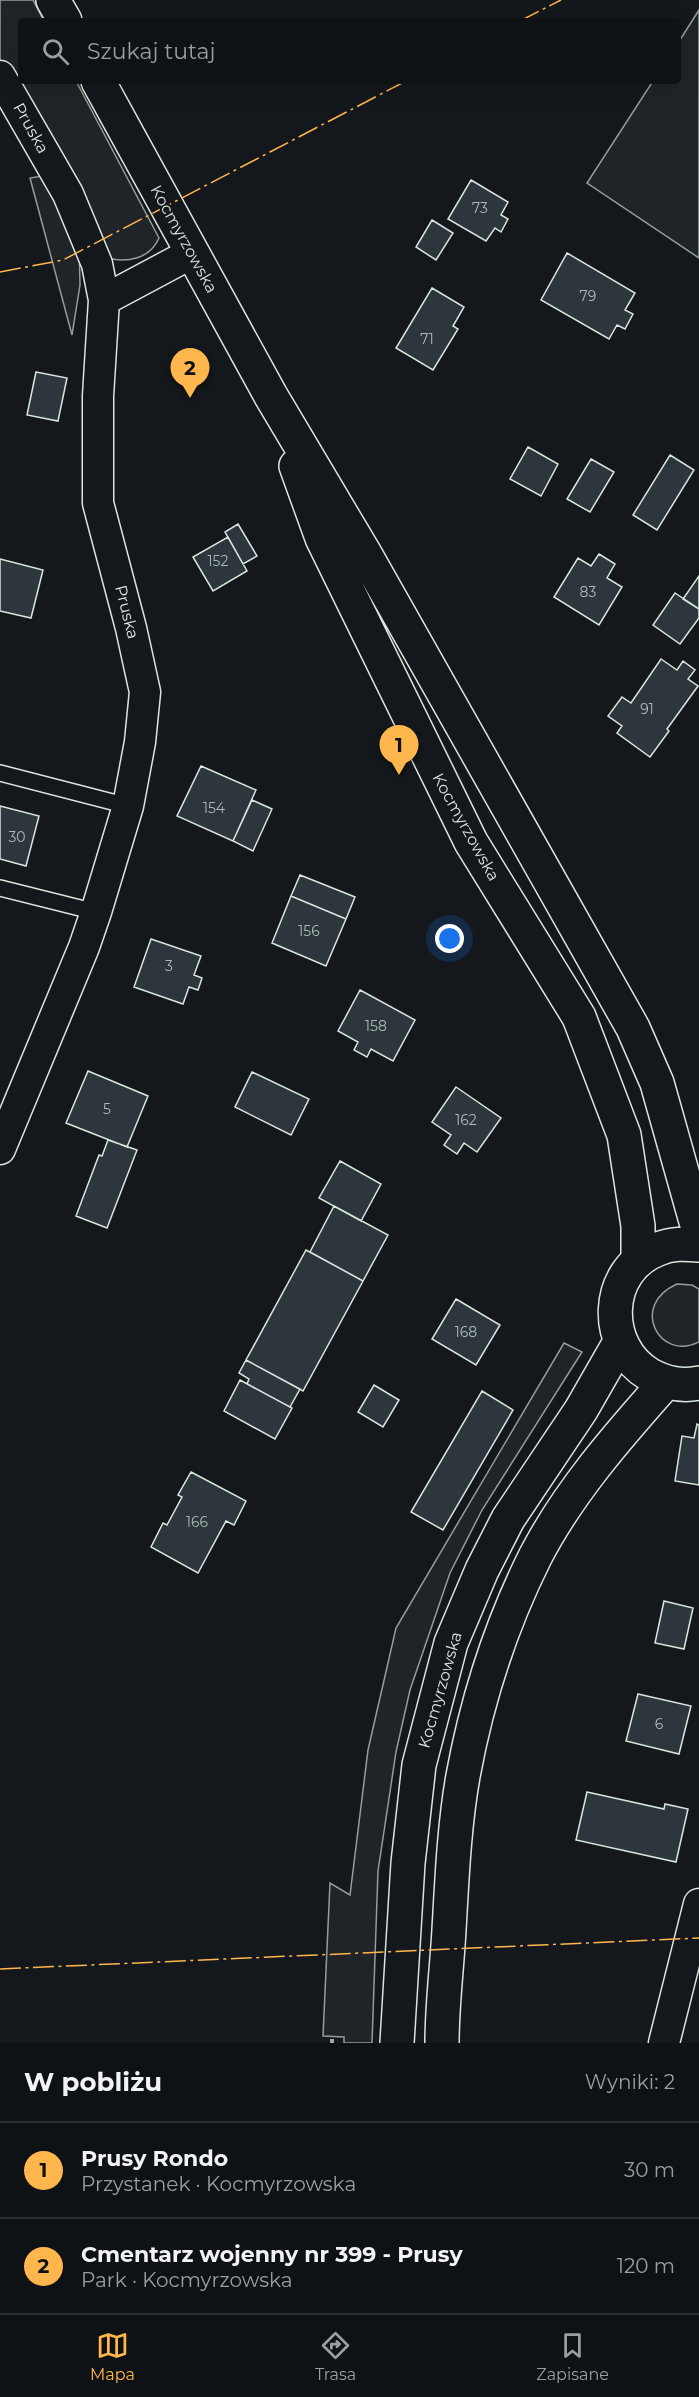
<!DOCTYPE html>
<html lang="pl">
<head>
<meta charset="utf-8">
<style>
  body { margin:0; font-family:Montserrat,sans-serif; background:#1d2022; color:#f1f3f6 }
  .you { position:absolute; left:450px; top:939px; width:21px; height:21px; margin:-15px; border:4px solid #fff; border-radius:50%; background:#1a73e8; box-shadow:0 0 0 9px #1a73e833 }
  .badge { display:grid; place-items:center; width:39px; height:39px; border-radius:50%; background:#ffb74d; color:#111; font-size:20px; font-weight:700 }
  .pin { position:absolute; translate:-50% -50px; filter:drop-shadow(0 2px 3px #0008) }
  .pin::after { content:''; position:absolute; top:32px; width:21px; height:18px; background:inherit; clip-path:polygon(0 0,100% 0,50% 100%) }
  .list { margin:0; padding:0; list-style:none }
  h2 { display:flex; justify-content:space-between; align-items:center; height:78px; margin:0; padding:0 24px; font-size:26px }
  h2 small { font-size:20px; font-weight:400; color:#9b9ea0 }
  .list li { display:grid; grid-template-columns:39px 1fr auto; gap:18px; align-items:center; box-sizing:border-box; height:96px; padding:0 24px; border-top:2px solid #2f3234 }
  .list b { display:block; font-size:22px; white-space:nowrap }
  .list p { margin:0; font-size:20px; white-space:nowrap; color:#9b9ea0 }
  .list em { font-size:20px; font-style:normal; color:#9b9ea0 }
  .icon { flex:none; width:33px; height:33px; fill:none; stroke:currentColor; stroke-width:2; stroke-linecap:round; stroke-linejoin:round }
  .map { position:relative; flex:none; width:699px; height:2043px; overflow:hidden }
  .search { position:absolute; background:#0f1215; box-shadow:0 6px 24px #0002; left:18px; right:18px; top:18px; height:66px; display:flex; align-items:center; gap:15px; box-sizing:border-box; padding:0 21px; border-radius:6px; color:#9b9ea0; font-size:22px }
  .sheet { height:270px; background:#0f1215 }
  nav { display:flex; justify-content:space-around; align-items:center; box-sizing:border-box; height:84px; border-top:2px solid #2f3234; background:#0f1215; font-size:16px; color:#9b9ea0 }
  nav a { display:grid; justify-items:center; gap:3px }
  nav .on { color:#ffb74d }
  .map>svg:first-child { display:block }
  .green { fill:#202428; stroke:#939e99; stroke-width:1.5 }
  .building { fill:#2c363c; stroke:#d8e6dc; stroke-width:1.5 }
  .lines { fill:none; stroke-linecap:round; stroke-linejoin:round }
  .service-casing { stroke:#d8e6dc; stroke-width:18 }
  .minor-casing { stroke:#d8e6dc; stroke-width:33 }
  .secondary-casing { stroke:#d8e6dc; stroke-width:36 }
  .path { stroke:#9da8a2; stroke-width:4; stroke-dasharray:4.5 3; stroke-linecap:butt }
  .service { stroke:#14181c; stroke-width:15 }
  .minor { stroke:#14181c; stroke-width:30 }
  .secondary { stroke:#14181c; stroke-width:33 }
  .power { stroke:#ffb74d; stroke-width:1.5; stroke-dasharray:21 4.5 3 4.5; stroke-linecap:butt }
  .labels { text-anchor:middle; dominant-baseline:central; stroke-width:4.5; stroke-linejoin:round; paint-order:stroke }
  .number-label { font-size:14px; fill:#adbab4 }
  .street-label { font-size:16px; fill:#d8e6dc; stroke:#14181c }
</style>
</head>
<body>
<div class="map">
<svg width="699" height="2043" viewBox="0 0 699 2043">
  <rect width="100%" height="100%" fill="#14181c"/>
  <path class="green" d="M0 0H33L44 21H21V81H76L159 238C150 259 127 263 107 258L60 155 0 60Z
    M699 10V258L587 183 653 81H678V43Z
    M48 175 79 242 80 285 72 335 30 178Z
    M677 1284 692 1285 699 1289V1342C659 1362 629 1305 677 1284Z
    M564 1343 582 1352 482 1510 450 1573 410 1690 396 1752 378 1871 372 2043H344V2037L323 2036 330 1883 350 1895 368 1750 396 1628Z"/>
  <path class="building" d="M471 180 508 202 501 215 508 219 501 232 495 228 486 241 448 219Z
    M432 220 453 233 436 260 416 247Z
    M567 253 635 293 625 310 633 314 625 329 617 325 609 339 541 300Z
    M432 288 464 307 453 326 458 329 433 370 396 348Z
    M36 372 67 378 58 421 27 415Z
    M528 447 558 464 541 496 510 479Z
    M670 455 694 470 657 530 633 515Z
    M591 459 614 472 590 512 567 499Z
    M238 524 257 556 243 564 225 532Z
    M228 537 247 571 213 591 193 557Z
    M599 554 615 564 607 578 622 587 599 625 554 597 578 558 591 566Z
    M0 559 43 570 31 618 0 611Z
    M699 576V609L683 599Z
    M675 593 699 609V618L680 644 653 625Z
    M661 659 677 670 683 661 695 670 688 679 698 686 667 729 669 731 650 757 617 733 622 726 608 716 622 697 631 703Z
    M201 766 256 790 233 841 177 816Z
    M252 800 272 809 253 851 233 841Z
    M0 806 39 816 26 866 0 859Z
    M300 875 355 897 346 919 291 896Z
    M291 896 346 919 326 966 272 943Z
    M151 939 201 956 194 975 202 978 198 990 189 987 183 1004 134 987Z
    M360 990 415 1020 393 1061 371 1049 367 1057 354 1050 358 1042 338 1031Z
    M88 1071 148 1096 127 1147 66 1123Z
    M252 1072 309 1099 291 1135 235 1107Z
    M456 1087 501 1118 477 1152 464 1143 457 1154 444 1145 451 1135 432 1122Z
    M108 1140 137 1150 107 1228 76 1216 99 1155 102 1156Z
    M340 1161 381 1184 361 1221 319 1198Z
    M334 1206 388 1235 363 1281 310 1252Z
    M306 1250 363 1281 303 1391 246 1360Z
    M456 1299 500 1325 476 1365 432 1339Z
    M246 1360 300 1389 290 1407 247 1384 249 1379 239 1373Z
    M240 1380 292 1408 275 1439 224 1411Z
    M374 1385 399 1400 383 1427 358 1412Z
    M482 1391 513 1410 443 1530 411 1512Z
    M697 1424 699 1425V1485L675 1481 682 1436 694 1438Z
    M191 1472 246 1501 234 1525 226 1521 198 1573 151 1547 163 1523 167 1525 182 1497 178 1495Z
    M664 1601 693 1608 684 1649 655 1643Z
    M638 1694 691 1706 679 1754 626 1741Z
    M587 1792 664 1809 665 1804 688 1809 676 1862 576 1840Z"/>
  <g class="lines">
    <defs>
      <path id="service" d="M0 773 128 806
        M0 888 96 912"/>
      <path id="minor" d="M0 76 68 194 97 264 104 300 98 396V503L131 628 145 692 140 742 128 806 96 912 84 947 0 1149
        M104 300 192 253
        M664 2043 699 1904"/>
      <path id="secondary" d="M53 0 65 21
        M98 81 271 396 365 554 633 1028 657 1083 699 1232
        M296 466 322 538 471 842 579 1017 624 1135 638 1226V1261
        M699 1245C685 1244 672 1243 658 1249 603 1270 602 1347 650 1375 666 1383 681 1387 699 1383
        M397 2043 408 1863 419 1765 451 1643 482 1570 508 1519 581 1410 620 1342
        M442 2043C442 2005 447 1967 449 1930 452 1879 454 1827 463 1776 477 1700 500 1627 535 1557 568 1493 617 1437 665 1383"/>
    </defs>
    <use href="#service" class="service-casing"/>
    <use href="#minor" class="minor-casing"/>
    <use href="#secondary" class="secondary-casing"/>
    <path class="path" d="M332 2043V2039"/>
    <use href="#service" class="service"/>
    <use href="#minor" class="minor"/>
    <use href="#secondary" class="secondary"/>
    <path class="power" d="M520 21 561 0
      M0 272 63 260 406 81
      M0 1969 699 1938"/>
  </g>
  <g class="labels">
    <g class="number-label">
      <text x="480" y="208">73</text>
      <text x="588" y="296">79</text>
      <text x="427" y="339">71</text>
      <text x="218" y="561">152</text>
      <text x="588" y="592">83</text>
      <text x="647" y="709">91</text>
      <text x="214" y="808">154</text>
      <text x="17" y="837">30</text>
      <text x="309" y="931">156</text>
      <text x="169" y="966">3</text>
      <text x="376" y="1026">158</text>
      <text x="107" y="1109">5</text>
      <text x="466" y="1120">162</text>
      <text x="466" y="1332">168</text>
      <text x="197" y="1522">166</text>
      <text x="659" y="1724">6</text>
    </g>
    <g class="street-label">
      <text transform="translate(31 128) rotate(61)">Pruska</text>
      <text transform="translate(184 239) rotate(61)">Kocmyrzowska</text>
      <text transform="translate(127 612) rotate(76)">Pruska</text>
      <text transform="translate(466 827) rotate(61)">Kocmyrzowska</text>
      <text transform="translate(440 1690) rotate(-74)">Kocmyrzowska</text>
    </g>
  </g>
</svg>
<div class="you"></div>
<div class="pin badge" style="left:399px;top:775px">1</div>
<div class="pin badge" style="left:190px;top:398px">2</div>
<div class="search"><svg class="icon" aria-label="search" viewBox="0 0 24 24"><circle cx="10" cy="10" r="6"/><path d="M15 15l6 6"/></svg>Szukaj tutaj</div>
</div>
<section class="sheet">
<h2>W pobliżu<small>Wyniki: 2</small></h2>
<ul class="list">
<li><span class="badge">1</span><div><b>Prusy Rondo</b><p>Przystanek · Kocmyrzowska</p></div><em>30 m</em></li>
<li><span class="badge">2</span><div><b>Cmentarz wojenny nr 399 - Prusy</b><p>Park · Kocmyrzowska</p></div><em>120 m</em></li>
</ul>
</section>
<nav>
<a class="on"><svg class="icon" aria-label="map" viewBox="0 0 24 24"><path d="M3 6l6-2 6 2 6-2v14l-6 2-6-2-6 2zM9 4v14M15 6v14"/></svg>Mapa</a>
<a><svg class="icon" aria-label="directions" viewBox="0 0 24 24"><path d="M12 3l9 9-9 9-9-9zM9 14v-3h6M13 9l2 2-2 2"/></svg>Trasa</a>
<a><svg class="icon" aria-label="saved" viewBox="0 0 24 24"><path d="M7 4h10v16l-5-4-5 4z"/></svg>Zapisane</a>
</nav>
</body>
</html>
